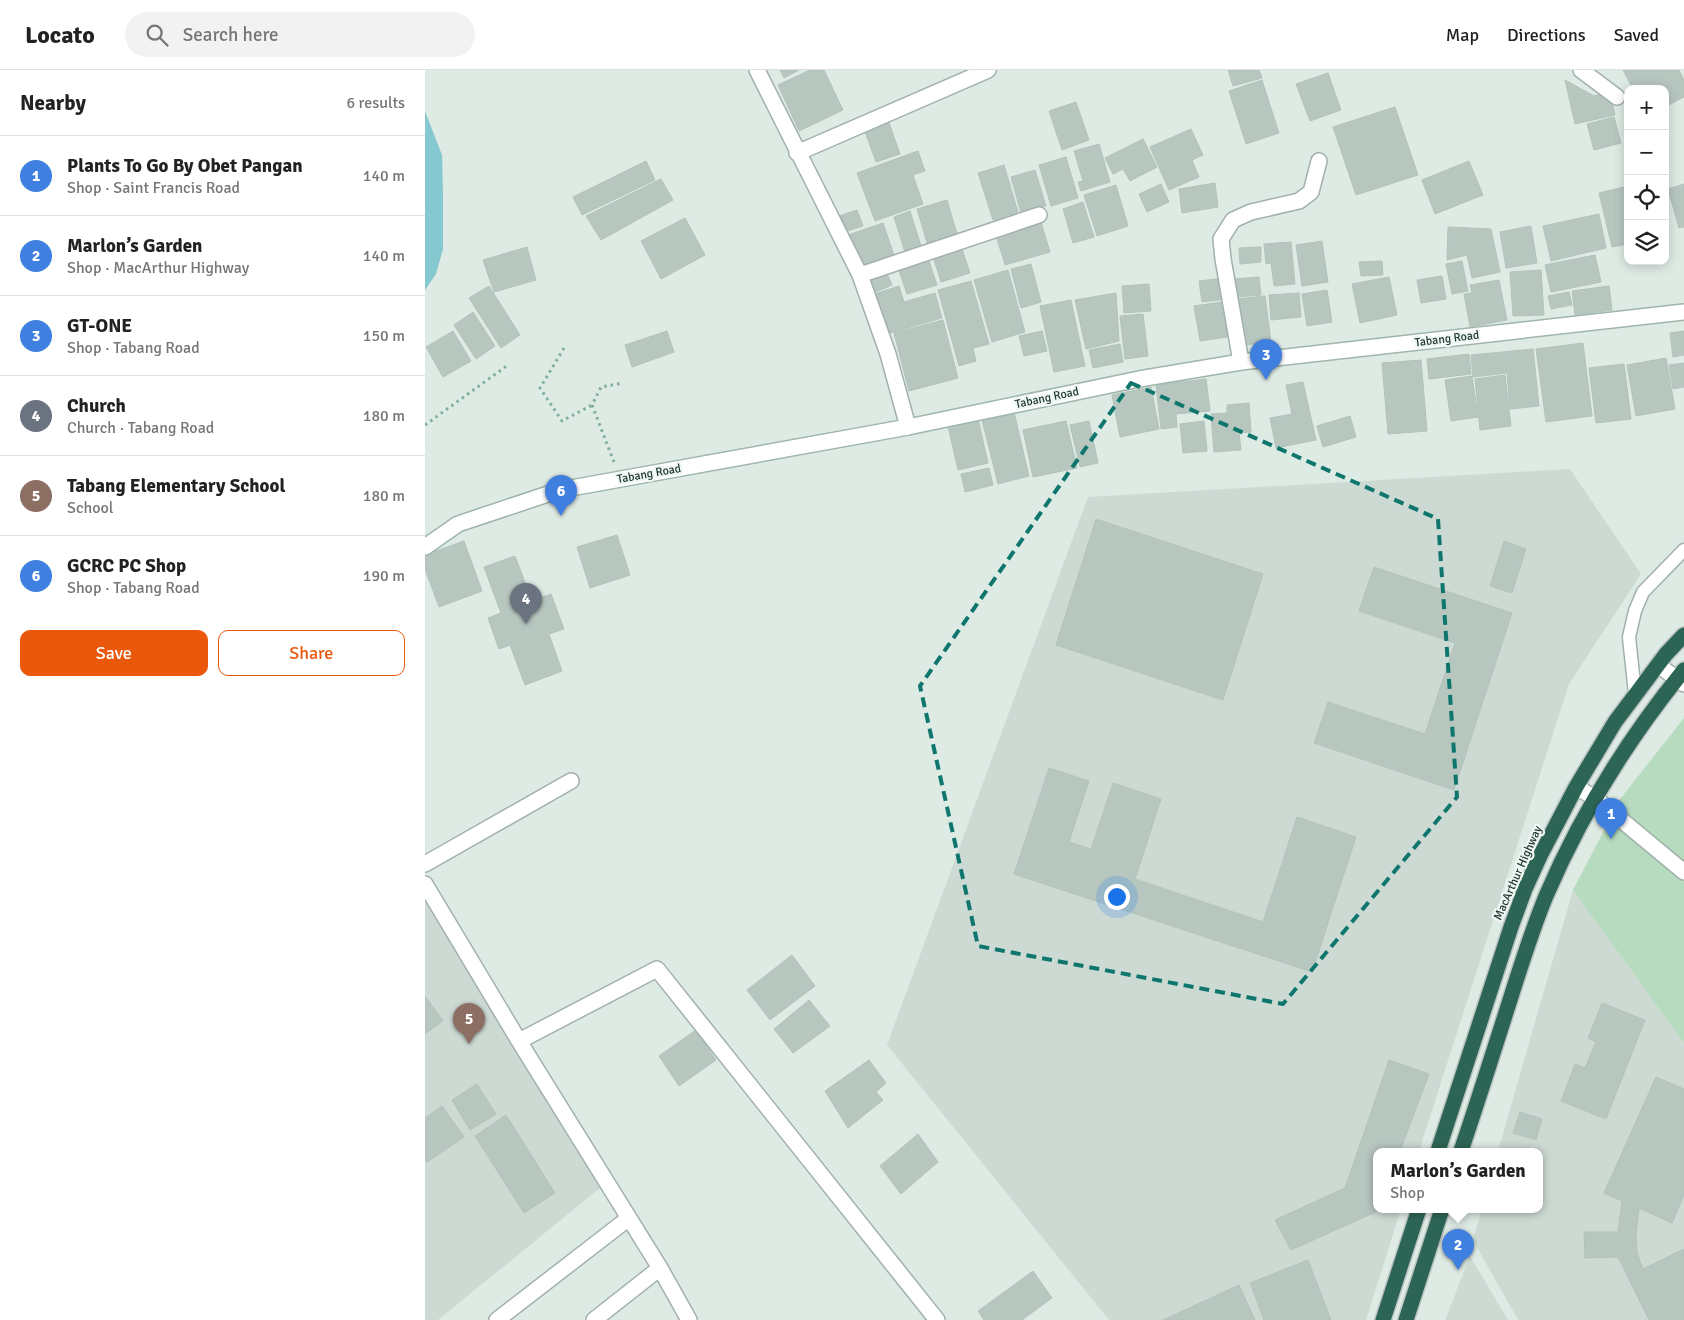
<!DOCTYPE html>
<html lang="en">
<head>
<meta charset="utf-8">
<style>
  body { margin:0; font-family:Signika,sans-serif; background:#f2f2f2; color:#222 }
  .controls { position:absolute; right:15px; top:15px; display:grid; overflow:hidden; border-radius:10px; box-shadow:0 2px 12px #0003 }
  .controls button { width:45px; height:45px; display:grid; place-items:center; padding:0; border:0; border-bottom:1px solid #e0e0e0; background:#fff; color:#222; font:25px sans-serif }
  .you { position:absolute; left:691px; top:826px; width:18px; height:18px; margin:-12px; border:4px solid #fff; border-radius:50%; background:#1a73e8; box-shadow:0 0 0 8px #1a73e833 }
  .badge { display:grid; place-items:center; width:32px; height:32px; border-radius:50%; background:#ea580c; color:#fff; font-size:16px; font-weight:700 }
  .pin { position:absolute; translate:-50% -41px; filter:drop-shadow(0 1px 2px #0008) }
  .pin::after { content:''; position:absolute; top:26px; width:18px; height:15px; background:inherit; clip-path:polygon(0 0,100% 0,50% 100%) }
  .popup { position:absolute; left:948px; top:1078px; width:170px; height:65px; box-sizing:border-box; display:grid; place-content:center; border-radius:10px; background:#fff; filter:drop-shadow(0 1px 4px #0005); font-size:16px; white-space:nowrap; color:#767676 }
  .popup b { font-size:19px; color:#222 }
  .popup::after { content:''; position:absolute; left:50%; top:100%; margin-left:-10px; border:10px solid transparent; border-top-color:#fff }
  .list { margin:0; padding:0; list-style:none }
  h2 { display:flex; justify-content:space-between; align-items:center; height:65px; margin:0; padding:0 20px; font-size:21px }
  h2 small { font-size:16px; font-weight:400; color:#767676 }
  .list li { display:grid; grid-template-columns:32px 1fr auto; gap:15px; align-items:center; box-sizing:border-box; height:80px; padding:0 20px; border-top:1px solid #e0e0e0 }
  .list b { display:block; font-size:19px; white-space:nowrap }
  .list p { margin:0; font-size:16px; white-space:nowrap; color:#767676 }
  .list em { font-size:16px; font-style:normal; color:#767676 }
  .actions { display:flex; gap:10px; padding:15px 20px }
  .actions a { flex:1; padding:11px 0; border:1px solid #ea580c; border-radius:10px; text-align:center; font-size:18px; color:#ea580c }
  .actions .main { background:#ea580c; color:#fff }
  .icon { flex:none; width:28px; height:28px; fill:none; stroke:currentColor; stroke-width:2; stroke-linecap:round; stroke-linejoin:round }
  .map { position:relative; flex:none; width:1259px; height:1250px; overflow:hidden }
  header { display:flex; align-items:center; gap:30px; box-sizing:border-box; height:70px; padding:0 25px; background:#fff; border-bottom:1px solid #e0e0e0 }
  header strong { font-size:24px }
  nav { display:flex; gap:28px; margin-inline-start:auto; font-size:18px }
  .search { width:350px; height:45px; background:#f2f2f2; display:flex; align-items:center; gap:12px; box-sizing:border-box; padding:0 18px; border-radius:28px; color:#767676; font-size:19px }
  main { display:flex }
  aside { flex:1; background:#fff }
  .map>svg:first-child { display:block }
  .built { fill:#cddad3 }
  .green { fill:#b7dbbf }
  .water { fill:#86c8d0 }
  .building { fill:#b7c7c0; stroke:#b1c3bb }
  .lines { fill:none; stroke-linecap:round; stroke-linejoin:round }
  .lane-casing { stroke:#a1b1ab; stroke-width:15 }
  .street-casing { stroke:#a1b1ab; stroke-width:18 }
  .secondary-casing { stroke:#9eb6ab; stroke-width:18 }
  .highway-casing { stroke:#bcc4c1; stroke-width:18 }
  .path { stroke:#7fae9c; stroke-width:3; stroke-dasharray:2.5 4; stroke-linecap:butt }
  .lane { stroke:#fff; stroke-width:12 }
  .street { stroke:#fff; stroke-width:15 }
  .secondary { stroke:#fff; stroke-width:15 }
  .highway { stroke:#2c6556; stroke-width:15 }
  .marked { fill:none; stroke:#0f766e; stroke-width:4; stroke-dasharray:10 6; stroke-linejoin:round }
  .labels { text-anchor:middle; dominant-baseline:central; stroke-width:4.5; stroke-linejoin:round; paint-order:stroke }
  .street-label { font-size:12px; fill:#203931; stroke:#eff7f2 }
</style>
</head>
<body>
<header>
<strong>Locato</strong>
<div class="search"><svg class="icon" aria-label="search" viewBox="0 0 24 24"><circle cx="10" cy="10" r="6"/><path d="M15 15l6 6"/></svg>Search here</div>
<nav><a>Map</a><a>Directions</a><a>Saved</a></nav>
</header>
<main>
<aside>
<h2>Nearby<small>6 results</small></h2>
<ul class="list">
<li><span class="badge" style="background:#3f7fe0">1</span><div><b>Plants To Go By Obet Pangan</b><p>Shop · Saint Francis Road</p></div><em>140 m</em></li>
<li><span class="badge" style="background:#3f7fe0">2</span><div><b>Marlon’s Garden</b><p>Shop · MacArthur Highway</p></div><em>140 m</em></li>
<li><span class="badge" style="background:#3f7fe0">3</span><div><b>GT-ONE</b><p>Shop · Tabang Road</p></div><em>150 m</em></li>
<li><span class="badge" style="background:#6b7280">4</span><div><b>Church</b><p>Church · Tabang Road</p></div><em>180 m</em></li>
<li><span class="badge" style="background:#8d6e63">5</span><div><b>Tabang Elementary School</b><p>School</p></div><em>180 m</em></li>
<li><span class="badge" style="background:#3f7fe0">6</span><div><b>GCRC PC Shop</b><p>Shop · Tabang Road</p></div><em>190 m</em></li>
</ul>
<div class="actions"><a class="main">Save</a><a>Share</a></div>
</aside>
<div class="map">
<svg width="1259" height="1250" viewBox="0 0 1259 1250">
  <rect width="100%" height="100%" fill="#deeae4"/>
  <path class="built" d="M1145 399 1216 504 1144 614 994 1081H952V1139H976L941 1250H684L462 975 663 427Z
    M1148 820 1259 973V1250H1093L1048 1170 1057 1139H1114V1081H1073Z
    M0 830 175 1118 13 1250H0Z
    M1045 1186 1083 1250H1020Z"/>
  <path class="green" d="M1259 648V973L1148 820 1196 728Z"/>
  <path class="water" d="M0 41 17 85 18 122V179L11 204 0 220Z"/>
  <path class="building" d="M355 0H374L359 8Z
    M385 0H399L418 40 374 61 353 15Z
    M803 0H834L837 8 808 16Z
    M1198 0H1254L1259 10V27L1240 37V19H1208Z
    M903 3 916 40 885 51 871 14Z
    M837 10 854 63 821 74 804 21Z
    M1140 10 1169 26 1185 22 1190 45 1150 54Z
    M651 32 664 70 637 80 624 41Z
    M970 37 993 105 931 125 908 57Z
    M1189 47 1196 73 1169 80 1162 54Z
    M463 50 475 84 451 92 439 59Z
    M766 59 778 85 767 90 774 107 744 120 725 77Z
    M718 69 732 97 705 111 698 99 688 104 680 88Z
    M674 74 685 112 656 121 653 112 658 111 649 81Z
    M493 81 500 101 488 105 498 134 450 151 432 103Z
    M641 87 653 128 626 136 614 95Z
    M221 91 230 110 157 145 148 127Z
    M1044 91 1058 125 1010 144 997 110Z
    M579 95 593 142 568 150 553 103Z
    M610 100 621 136 596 143 586 107Z
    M236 109 248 130 176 170 161 146Z
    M790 113 793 137 757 143 754 119Z
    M736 114 744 132 722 142 714 124Z
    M1259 114V157L1254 158 1243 119Z
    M691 115 703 156 672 166 659 125Z
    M1203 116V174L1187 177 1174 123Z
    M522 130 533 167 503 176 492 139Z
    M658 132 669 167 648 173 638 139Z
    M432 140 438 156 419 162 414 146Z
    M485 141 496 176 480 182 469 147Z
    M1174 144 1181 178 1126 191 1118 156Z
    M260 148 280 185 236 209 216 171Z
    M615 149 625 182 580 195 570 162Z
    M458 153 470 188 435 200 423 165Z
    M1106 156 1112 193 1081 198 1075 162Z
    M1023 157 1066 159 1075 202 1047 208 1042 185 1022 190Z
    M897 171 903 212 877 216 871 175Z
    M866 172 870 214 849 216 846 193 841 194 839 174Z
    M535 173 545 203 516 212 507 183Z
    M102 177 111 210 69 222 58 190Z
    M836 177V192L815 194 814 178Z
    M502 185 512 215 482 224 472 195Z
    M1170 185 1176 212 1126 222 1120 195Z
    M957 191 958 205 936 206 934 192Z
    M1037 191 1043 221 1027 224 1021 194Z
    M606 194 616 232 596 238 586 199Z
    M583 200 600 262 567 272 549 210Z
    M1116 200 1119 245 1088 246 1085 202Z
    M461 201 467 215 448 223 443 209Z
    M1017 206 1021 229 996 233 992 210Z
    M834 207 836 225 811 227 810 209Z
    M964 207 972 245 935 253 927 214Z
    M799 208 801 229 777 232 774 211Z
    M1074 210 1082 250 1045 257 1039 224 1047 223 1045 215Z
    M546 211 564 274 548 278 551 291 534 296 513 220Z
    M724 214 726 241 699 243 697 216Z
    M64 216 95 265 76 278 44 228Z
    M474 216 479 232 510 223 517 248 458 265 446 225Z
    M1184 216 1187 240 1150 245 1147 221Z
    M902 220 907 252 882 256 877 224Z
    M1144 222 1147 235 1126 239 1123 226Z
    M691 223 694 271 661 279 650 230Z
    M874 223 876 247 846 250 844 225Z
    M840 226 846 272 819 275 812 229Z
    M646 230 660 296 629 302 615 236Z
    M804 231 809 266 775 271 769 236Z
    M48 242 70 276 51 289 29 255Z
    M718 244 723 286 700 289 695 246Z
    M518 250 533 308 484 321 469 263Z
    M28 261 46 291 18 307 1 277Z
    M242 261 249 282 207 297 200 275Z
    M617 261 622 281 599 286 594 266Z
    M1259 261V285L1248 287 1245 263Z
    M1158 273 1167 346 1121 352 1111 279Z
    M695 274 698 292 668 298 664 280Z
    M1108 279 1114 336 1085 339 1082 303 1048 307 1046 285Z
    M1044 284 1046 304 1004 309 1002 289Z
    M1241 288 1250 339 1211 346 1202 295Z
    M996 290 1002 361 963 364 957 293Z
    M1259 293V317L1248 319 1244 295Z
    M1199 294 1206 349 1171 353 1164 298Z
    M1080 305 1086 356 1055 360 1050 309Z
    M1047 306 1053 347 1026 351 1020 310Z
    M781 309 785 341 751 344 752 357 736 359 731 315Z
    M878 312 891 370 851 378 845 348 867 344 861 315Z
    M726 317 734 359 695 367 687 325Z
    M824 333 826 362 814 363 816 380 789 382 786 344 802 343V335Z
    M589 342 604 406 573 414 557 350Z
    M925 346 931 367 898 377 892 356Z
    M553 349 563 393 533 400 523 356Z
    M641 351 652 398 608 407 598 360Z
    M664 351 673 393 655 397 645 355Z
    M779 351 782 381 758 383 755 354Z
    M564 398 568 415 540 422 536 404Z
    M671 449 838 504 798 630 631 575Z
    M192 465 205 505 165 518 152 477Z
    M39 471 57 521 14 537 0 499V485Z
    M1079 471 1101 479 1087 523 1065 516Z
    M90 486 107 531 126 524 139 559 124 564 137 601 100 615 85 575 74 579 63 548 76 543 59 497Z
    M949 497 1087 543 1029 720 889 673 903 632 1000 664 1030 573 934 541Z
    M624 698 664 711 644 772 666 779 688 713 736 729 710 809 838 852 872 747 931 767 887 902 589 804Z
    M367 885 390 916 345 950 322 920Z
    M0 926 18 951 0 964Z
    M384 930 405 956 368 983 349 959Z
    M1177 933 1220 950 1181 1049 1136 1031 1150 994 1160 998 1171 972 1163 968Z
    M271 960 291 990 254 1016 234 986Z
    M444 990 461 1013 451 1022 458 1030 423 1058 400 1021Z
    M964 990 1004 1004 975 1081H952L953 1141 866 1180 850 1150 920 1118Z
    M1231 1007 1259 1019V1125L1247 1153 1214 1138 1211 1166 1212 1183 1218 1199 1259 1179V1250H1224L1193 1187 1160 1188 1159 1162H1193L1197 1131 1179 1123Z
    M52 1014 71 1044 45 1060 27 1030Z
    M17 1036 39 1067 2 1092 0 1090V1048Z
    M1095 1042 1117 1049 1111 1070 1088 1063Z
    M81 1045 130 1123 99 1143 50 1066Z
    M493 1064 513 1092 476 1124 455 1096Z
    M883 1190 906 1250H839L825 1213Z
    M608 1201 627 1228 597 1250H559L553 1241Z
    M814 1215 830 1250H738Z"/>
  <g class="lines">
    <defs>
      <path id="lane" d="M1210 624 1204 567 1210 541 1218 522 1259 480"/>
      <path id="street" d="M332 0 435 205 463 284 483 357
        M1156 0 1192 27
        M372 83 563 0
        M435 205 614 145
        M816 292 798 189 796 169 808 150 826 142 874 131 886 122 894 91
        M1233 595 1259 614
        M1151 717 1170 728 1259 802
        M0 794 146 711
        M0 814 94 971 235 1198 264 1250
        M94 971 232 899 512 1250
        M72 1250 204 1148
        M169 1250 235 1198"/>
      <path id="secondary" d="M0 477 33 454 135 420 483 357 714 309 816 292 1259 242"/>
      <path id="highway" d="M1013 1081 1086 857 1100 819 1116 784 1151 717 1190 652 1241 584 1259 565
        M1036 1081C1053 1031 1069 980 1085 930 1096 895 1107 860 1121 826 1156 744 1203 669 1259 600
        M958 1250 994 1139
        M981 1250 1017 1139"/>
    </defs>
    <use href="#lane" class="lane-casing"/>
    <use href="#street" class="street-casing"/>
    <use href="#secondary" class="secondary-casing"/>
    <use href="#highway" class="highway-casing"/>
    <path class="path" d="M139 278 115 318 137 351 167 335
      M0 355 83 295
      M189 392 167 335 176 317 198 313"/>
    <use href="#lane" class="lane"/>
    <use href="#street" class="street"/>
    <use href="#secondary" class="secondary"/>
    <use href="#highway" class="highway"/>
  </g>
  <path class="marked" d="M706 313 1013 449 1032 727 858 934 553 876 495 616Z"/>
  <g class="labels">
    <g class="street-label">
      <text transform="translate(1022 269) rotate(-7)">Tabang Road</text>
      <text transform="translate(622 328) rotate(-12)">Tabang Road</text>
      <text transform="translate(224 404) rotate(-10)">Tabang Road</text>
      <text transform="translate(1093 803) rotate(-66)">MacArthur Highway</text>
    </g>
  </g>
</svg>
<div class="controls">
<button>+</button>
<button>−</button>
<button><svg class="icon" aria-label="locate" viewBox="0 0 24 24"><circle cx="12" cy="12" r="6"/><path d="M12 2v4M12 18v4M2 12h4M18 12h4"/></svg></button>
<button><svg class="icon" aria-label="layers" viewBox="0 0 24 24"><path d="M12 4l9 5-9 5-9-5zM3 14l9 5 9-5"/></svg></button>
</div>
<div class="you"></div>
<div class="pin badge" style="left:1186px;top:769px;background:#3f7fe0">1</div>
<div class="pin badge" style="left:1033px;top:1200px;background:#3f7fe0">2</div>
<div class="popup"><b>Marlon’s Garden</b>Shop</div>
<div class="pin badge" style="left:841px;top:310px;background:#3f7fe0">3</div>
<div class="pin badge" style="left:101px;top:554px;background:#6b7280">4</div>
<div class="pin badge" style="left:44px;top:974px;background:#8d6e63">5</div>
<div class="pin badge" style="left:136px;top:446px;background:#3f7fe0">6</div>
</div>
</main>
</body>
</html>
